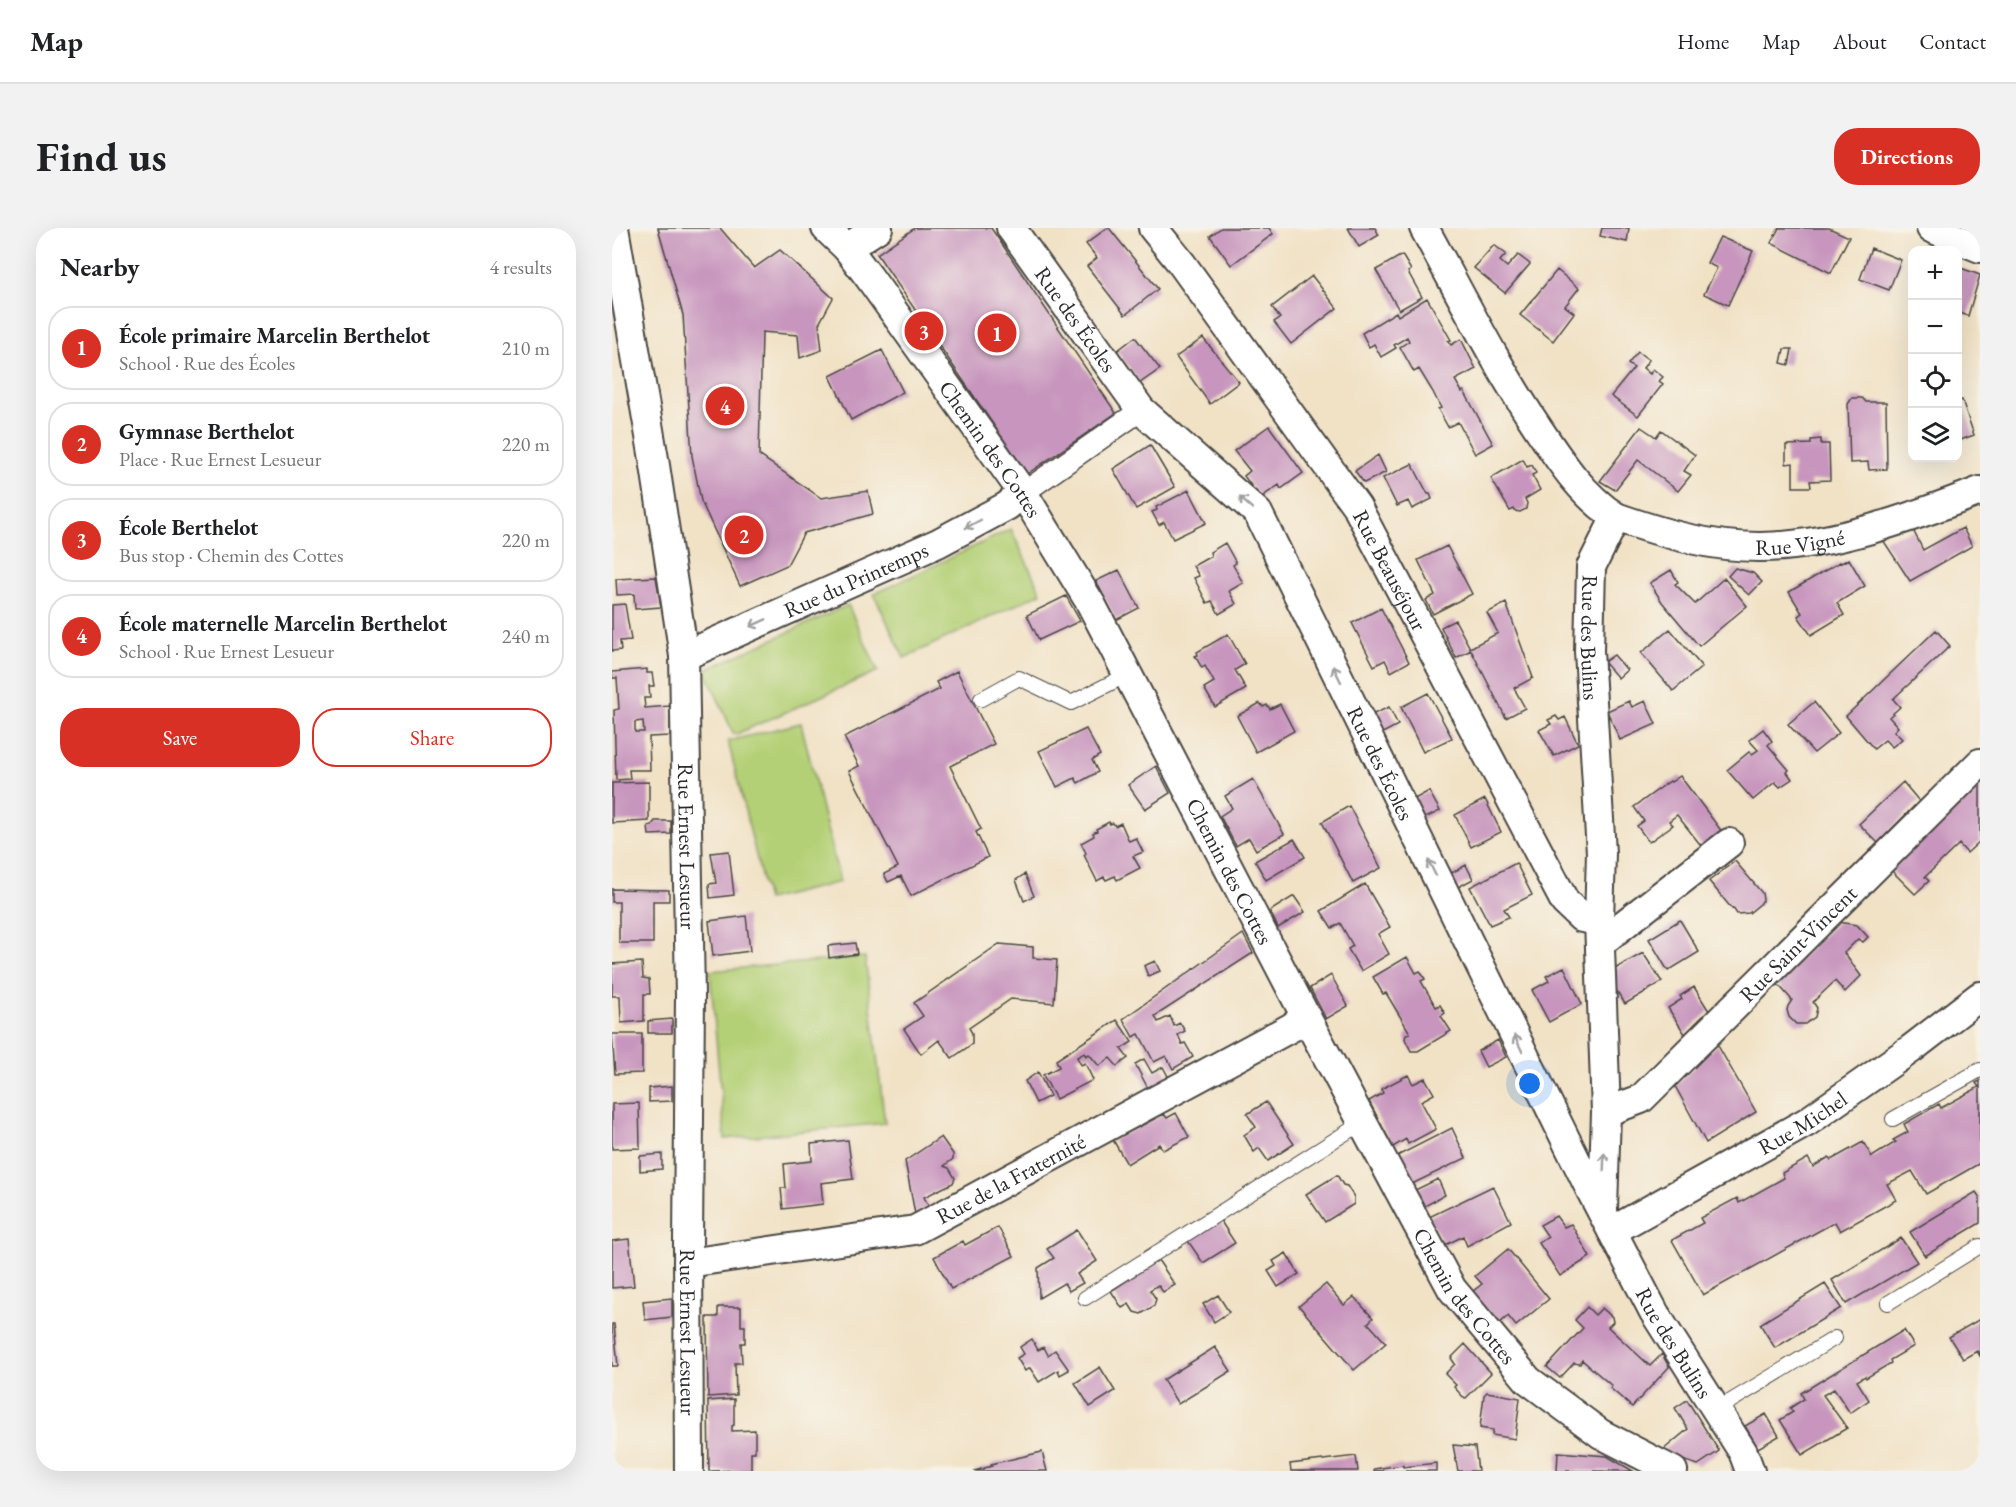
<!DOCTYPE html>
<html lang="en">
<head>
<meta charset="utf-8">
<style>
  body { margin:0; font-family:"EB Garamond",serif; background:#f2f2f2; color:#202124 }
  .controls { position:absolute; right:18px; top:18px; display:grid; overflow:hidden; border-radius:12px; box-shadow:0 6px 24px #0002 }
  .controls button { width:54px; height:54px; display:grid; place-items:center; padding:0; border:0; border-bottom:2px solid #e0e0e0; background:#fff; color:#202124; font:30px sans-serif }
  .you { position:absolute; left:918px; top:856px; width:21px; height:21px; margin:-15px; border:4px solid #fff; border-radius:50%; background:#1a73e8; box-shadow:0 0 0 9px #1a73e833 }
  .badge { display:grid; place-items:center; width:39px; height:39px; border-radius:50%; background:#d93025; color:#fff; font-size:20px; font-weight:700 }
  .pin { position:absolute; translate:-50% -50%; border:3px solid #fff; box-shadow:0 2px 6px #0006 }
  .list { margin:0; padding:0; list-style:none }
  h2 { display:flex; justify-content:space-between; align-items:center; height:78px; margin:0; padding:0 24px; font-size:26px }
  h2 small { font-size:20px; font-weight:400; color:#757577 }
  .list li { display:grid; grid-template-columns:39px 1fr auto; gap:18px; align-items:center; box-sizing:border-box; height:84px; margin:0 12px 12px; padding:0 12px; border:2px solid #e0e0e0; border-radius:24px }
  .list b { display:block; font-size:22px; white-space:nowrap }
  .list p { margin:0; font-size:20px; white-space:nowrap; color:#757577 }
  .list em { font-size:20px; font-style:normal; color:#757577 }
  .actions { display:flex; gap:12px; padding:18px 24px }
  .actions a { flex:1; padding:14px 0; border:2px solid #d93025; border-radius:24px; text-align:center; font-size:21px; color:#d93025 }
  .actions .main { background:#d93025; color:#fff }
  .icon { flex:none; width:33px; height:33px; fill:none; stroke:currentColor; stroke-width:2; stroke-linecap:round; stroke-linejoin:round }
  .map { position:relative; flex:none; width:1368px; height:1243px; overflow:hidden; border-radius:24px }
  header { display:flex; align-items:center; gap:36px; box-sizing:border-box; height:84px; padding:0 30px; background:#fff; border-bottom:2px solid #e0e0e0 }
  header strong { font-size:28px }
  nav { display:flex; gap:33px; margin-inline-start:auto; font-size:21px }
  .intro { display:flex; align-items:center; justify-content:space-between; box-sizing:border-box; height:144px; padding:0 36px }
  h1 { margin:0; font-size:42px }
  .button { padding:15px 27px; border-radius:24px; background:#d93025; color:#fff; font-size:21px; font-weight:700 }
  main { display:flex; gap:36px; padding:0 36px }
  aside { flex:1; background:#fff; border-radius:24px; box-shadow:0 6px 24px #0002 }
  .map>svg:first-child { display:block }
  .green { fill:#b4d076; stroke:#707e50; stroke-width:1.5 }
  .building { fill:#c795bd; fill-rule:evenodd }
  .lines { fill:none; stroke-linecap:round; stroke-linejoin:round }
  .service-casing { stroke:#494642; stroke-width:16 }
  .pedestrian-casing { stroke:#494642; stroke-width:24 }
  .minor-casing { stroke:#494642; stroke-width:32 }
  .service { stroke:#fff; stroke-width:14 }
  .pedestrian { stroke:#fff; stroke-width:21 }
  .minor { stroke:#fff; stroke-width:28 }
  .oneway { stroke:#a0a0a0 }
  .labels { text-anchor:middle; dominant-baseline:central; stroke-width:4.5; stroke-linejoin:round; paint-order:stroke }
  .street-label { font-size:22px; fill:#2b2b2b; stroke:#f7f3e8 }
</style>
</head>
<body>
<header>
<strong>Map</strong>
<nav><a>Home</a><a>Map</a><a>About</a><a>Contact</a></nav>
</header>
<div class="intro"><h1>Find us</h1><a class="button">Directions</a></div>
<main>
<aside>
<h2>Nearby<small>4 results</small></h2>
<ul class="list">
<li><span class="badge">1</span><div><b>École primaire Marcelin Berthelot</b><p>School · Rue des Écoles</p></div><em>210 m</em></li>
<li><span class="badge">2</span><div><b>Gymnase Berthelot</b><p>Place · Rue Ernest Lesueur</p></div><em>220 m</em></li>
<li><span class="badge">3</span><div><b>École Berthelot</b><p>Bus stop · Chemin des Cottes</p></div><em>220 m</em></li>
<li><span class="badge">4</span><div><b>École maternelle Marcelin Berthelot</b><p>School · Rue Ernest Lesueur</p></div><em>240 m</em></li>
</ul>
<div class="actions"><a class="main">Save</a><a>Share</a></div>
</aside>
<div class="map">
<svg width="1368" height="1243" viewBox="0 0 1368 1243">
  <rect width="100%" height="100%" fill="#f7f3e8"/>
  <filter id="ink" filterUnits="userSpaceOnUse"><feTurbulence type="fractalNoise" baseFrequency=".0167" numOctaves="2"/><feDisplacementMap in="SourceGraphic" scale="12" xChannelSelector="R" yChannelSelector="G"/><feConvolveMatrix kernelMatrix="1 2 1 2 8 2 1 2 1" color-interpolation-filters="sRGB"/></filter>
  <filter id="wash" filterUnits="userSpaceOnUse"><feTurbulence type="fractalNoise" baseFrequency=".008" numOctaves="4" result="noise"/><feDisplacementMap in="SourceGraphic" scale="24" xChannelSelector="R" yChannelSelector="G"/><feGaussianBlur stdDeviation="1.35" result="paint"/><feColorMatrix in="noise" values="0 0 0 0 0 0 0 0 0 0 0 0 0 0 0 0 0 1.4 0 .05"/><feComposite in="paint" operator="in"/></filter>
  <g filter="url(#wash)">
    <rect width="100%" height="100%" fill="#f1e2c6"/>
    <path class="green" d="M399 301 429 365 292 430 262 366Z
      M236 377 266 443 122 507 93 442Z
      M189 495 228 654 155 672 116 513Z
      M253 729 273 895 113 911 98 743Z"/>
    <g id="blocks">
      <path class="building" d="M46 0H108L142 40 168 22 221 70 207 96 210 122 188 130 186 107 150 104 147 227 209 270 256 263 261 286 192 305 175 337 128 358 89 273 80 228 71 87Z
        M303 0H379L504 185 415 246 265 26Z
        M495 0H497L546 61 513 87 475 38 485 30 474 16Z
        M609 0H657L661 6 619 37 598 8Z
        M736 0H763L767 7 747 19Z
        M990 0H1017L1015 14 988 8Z
        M1167 0H1217L1237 9 1219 45 1159 15Z
        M1108 9 1141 23 1116 77 1092 66 1105 40 1095 35Z
        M882 17 894 26 888 33 895 39 906 27 918 36 893 65 862 40Z
        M1259 20 1289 32 1277 62 1248 51Z
        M790 27 799 42 796 44 810 69 787 82 764 42Z
        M1346 39 1368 47 1356 88 1346 84Z
        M945 42 967 60 953 78 962 85 941 113 908 87Z
        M700 48 725 80 679 116 662 94 668 90 660 79Z
        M815 70 839 112 836 113 839 117 849 111 864 141 843 152 850 164 852 163 881 216 863 226 846 194 836 199 826 181 829 180 821 164 807 141 802 144 788 119 797 113 795 109 782 117 784 120 769 129 762 116 757 119 750 105 784 84 786 88Z
        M523 109 548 141 528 155 505 123Z
        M591 110 627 154 598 176 564 129Z
        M1172 121H1180L1177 137 1169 135Z
        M270 122 291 164 239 192 218 148Z
        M1026 124 1037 132 1031 140 1038 146 1041 141 1051 149 1047 153 1051 156 1026 188 999 168 1022 140 1016 136Z
        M1240 170H1250L1254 174H1274L1275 241 1257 242 1256 234 1238 235 1236 176Z
        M1350 172 1362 207 1346 213V173Z
        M657 198 691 245 669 261 667 257 648 270 632 248 638 243 622 223Z
        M1029 199 1044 209 1049 202 1083 227 1072 243 1079 247 1066 263 1026 232 1003 262 988 253Z
        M1209 211V216H1217L1218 252 1198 253 1199 259H1181V235L1174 236V217L1199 216V212Z
        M538 217 563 259 524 281 501 241Z
        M766 227 774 244 752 255 743 243Z
        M911 231 915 239 920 237 924 245 920 247 928 262 913 271 915 275 914 281 908 284 903 283 902 281 898 283 879 250Z
        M800 236 816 266H818L820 271 800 281 796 273 785 278 771 250Z
        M577 262 594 295 561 311 552 294 547 297 540 284 545 282 544 279Z
        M1351 300 1360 318 1298 353 1271 312 1301 302 1311 322Z
        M613 315 624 335 621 337 631 355 617 363 624 376 607 386 600 373 595 375 582 350 587 348 581 338 599 328 598 324Z
        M835 318 860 366 821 386 814 372 823 367 806 332Z
        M1237 331 1253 358 1225 375 1232 387 1199 407 1186 388 1190 385 1177 364 1228 334 1229 335Z
        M1123 340 1141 345 1150 354 1137 367 1116 348Z
        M507 342 527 380 504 392 484 353Z
        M1059 342 1066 354 1063 356 1083 376 1112 350 1135 378 1087 418 1050 374 1038 355Z
        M44 349 49 379 23 381 22 366 5 367 4 351Z
        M454 368 468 393 427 412 415 387Z
        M894 375 921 450 902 460 913 480 894 490 859 422 844 430 829 399 843 392 858 420 886 405 875 385Z
        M13 376 19 412 8 413 9 422 0 423V377Z
        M769 380 797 434 779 444 773 432 762 438 740 395Z
        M1058 401 1090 439 1061 463 1029 425Z
        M1324 402 1338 418 1281 471 1288 479 1277 489 1286 499 1282 503 1290 511 1280 519 1273 512 1262 521 1234 488Z
        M616 406 633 436 623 442 634 461 603 479 592 460 602 454 593 438 590 440 583 428 586 427 585 424Z
        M1002 427 1015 442 1006 450 992 434Z
        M35 441V445H40L42 458H37L38 470H32L33 480 58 478V508L37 509 38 542H17L18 551 4 552 2 482 7 481 5 450H0V444ZM31 493 32 504H23V494Z
        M345 443 382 516 338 538 369 601 364 604 376 629 299 668 289 648 276 654 272 646 286 639 237 543 247 538 232 509 328 461 324 454Z
        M816 465 840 510 811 524 789 479Z
        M1017 473 1020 479 1033 473 1044 496 1008 512 995 483Z
        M1202 474 1227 505 1202 525 1176 496Z
        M648 475 651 479 655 477 658 481 668 476 682 503 644 524 625 488Z
        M777 479 786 497 765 508 755 489Z
        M944 488 947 492 953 489 966 516 942 528 927 502 939 496 936 492Z
        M474 501 488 527 480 532 486 544 466 555 463 550 445 559 427 523Z
        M1151 501 1160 513 1156 517 1177 542 1175 544 1180 551 1168 559 1163 554 1141 572 1115 542 1137 524 1140 526 1146 522 1137 512Z
        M544 538 558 565 533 581 516 557Z
        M1068 548 1111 605 1091 620 1065 587 1057 593 1061 597 1037 614 1025 598 1032 593 1022 579 1058 553 1059 554Z
        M641 551 672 606 644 622 637 610 624 618 608 588 620 580 613 568Z
        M1368 551V613L1355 625 1347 616 1313 649 1317 653 1303 666 1278 641Z
        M37 554V593L0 595V555Z
        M1291 554 1307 573 1266 615 1247 596Z
        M817 563 828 583 807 593 797 574Z
        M873 571 889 604 859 619 843 587Z
        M737 578 769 640 741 655 710 594Z
        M43 593H59V606L37 607 36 598 40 597Z
        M497 594 498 596 501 595 503 598 509 595 517 613 524 610 531 624 521 628 528 640 505 652 503 648 494 652 492 649 485 653 472 627 474 625 469 615 482 608 481 605 485 603 484 601Z
        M682 611 693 629 654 652 643 633Z
        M117 623 122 667 98 670 97 656 104 655 99 625Z
        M1123 633 1150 665 1151 672 1148 676 1137 685 1125 686 1121 680 1120 681 1097 653Z
        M904 635 920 667 892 681 897 689 878 697 858 659Z
        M854 637 861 651 841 662 834 648Z
        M413 646 422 668 412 673 404 652Z
        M753 656 778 699 766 706 777 726 749 743 736 721 741 718 728 695 720 700 709 683Z
        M0 661 57 662V673H41V715H7V674H0Z
        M682 668 693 684 666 700 658 683Z
        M134 688 138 723 101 728 97 693Z
        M1068 692 1087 724 1056 743 1037 711Z
        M1225 694 1245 697 1256 709 1251 714 1246 711 1232 725 1249 748 1233 764 1223 753 1201 774 1205 780 1203 789 1193 796H1184L1177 789 1175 782 1176 778 1180 772 1164 754Z
        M631 706 641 725 543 788 546 794 558 788 562 798 568 795 573 803 566 807 570 816 573 815 581 829 561 841 554 828 542 834 527 806 521 809 511 791Z
        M243 715 245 726 217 730 216 718Z
        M387 716 421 719V730L445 732 442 775 399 771 357 800 360 805V816L340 830 327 812 309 826 292 801 311 788 302 775Z
        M1031 725 1050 754 1013 776 1001 757V742Z
        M795 729 804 745 808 743 813 751 809 753 824 779 828 777 833 785 829 788 839 803 806 823H799L793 811 794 806 798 805 774 765 771 766 761 749Z
        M543 733 548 743 536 748 532 738Z
        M30 734 31 750 37 751 38 766H32V793L9 795 8 768H0V736Z
        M952 739 970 776 937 794 920 762 937 753 934 748Z
        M719 747 736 778 714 791 698 760Z
        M1082 759 1097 783 1073 806 1056 780 1070 771 1068 768Z
        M60 791V805H36V793Z
        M505 792 520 814 509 821 516 830 505 838 498 830 487 838 477 826 474 828 472 825 465 829 469 837 473 835 481 852 444 871 431 847 447 839 444 832Z
        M0 806H30V845L3 846Z
        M886 812 894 829 874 839 866 823Z
        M1105 816 1144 884 1094 915 1063 858Z
        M532 831 540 845 551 839 558 852 537 862 523 836Z
        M426 844 438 868 424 875 413 853Z
        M796 847 801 856 813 850 822 866 809 873 824 901 796 916 794 911 781 919 757 873 771 865 769 861Z
        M1368 853V935L1314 966 1300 943 1275 956 1284 972 1228 1003 1223 994 1091 1067 1060 1012 1091 995 1088 990 1125 970 1127 975 1172 950 1170 945 1196 930 1201 939 1217 929 1219 932 1251 914 1260 929 1284 914 1281 912 1296 904 1292 896 1327 876 1329 880 1367 859 1364 855Z
        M60 858V873L37 874V860Z
        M654 874 682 916 656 933 647 920 642 924 632 907 644 899 635 886Z
        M27 875 28 920 0 921V876Z
        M564 885 577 909 551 922 547 916 515 936 501 912 552 886 555 890Z
        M840 900 854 930 800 956 785 928Z
        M329 909 341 926V931L332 938 337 940 343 950 341 955 312 969 317 979 303 986 293 933Z
        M236 912 241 951 209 955 211 976 171 981 169 960H174L172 936 200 933 199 916Z
        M50 926V941L28 943V928Z
        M725 947 731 957 735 958 742 969V976L713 994 694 966Z
        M826 951 833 967 811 979 803 962Z
        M881 958 899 994 855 1018 851 1008 832 1018 817 989Z
        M1364 964 1368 970V995L1313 1028 1298 1004Z
        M944 988 952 999 959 996 978 1029 948 1048 927 1015 936 1009 928 997Z
        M608 992 623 1015 591 1035 576 1013Z
        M386 999 402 1028 339 1061 322 1029 351 1013 353 1017Z
        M465 1002 485 1033 465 1046 471 1055 457 1063 452 1055 427 1070 426 1040 442 1030 435 1021Z
        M1289 1010 1305 1034 1234 1076 1220 1052Z
        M17 1011 22 1058 0 1060V1013Z
        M896 1021 937 1071 904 1098 896 1088 888 1095 864 1071 860 1064 870 1056 863 1048Z
        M674 1025 687 1046 666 1059 656 1043 664 1038 661 1033Z
        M546 1032 563 1057 551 1064 546 1057 538 1062 544 1071 542 1078 529 1086 522 1084 517 1076 510 1080 499 1063Z
        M714 1056 732 1077 742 1069 761 1090 756 1095 774 1115 742 1142 687 1078Z
        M1213 1056 1229 1080 1163 1120 1148 1096Z
        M606 1067 617 1084 602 1094 591 1076Z
        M60 1070V1089L33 1092 31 1073Z
        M106 1079H129V1098H133V1115H129L130 1135H123L124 1167 96 1169 95 1089H106Z
        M975 1079 983 1087 990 1080 1000 1089 1001 1094 996 1099 1038 1138 1050 1126 1057 1139 1020 1179 998 1160 1000 1158 970 1132 968 1136 962 1135 948 1150 935 1139 971 1100 963 1092Z
        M1368 1091V1128L1365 1123 1351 1131 1337 1109Z
        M0 1096H2L6 1138H0Z
        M1292 1102 1302 1118 1278 1132 1279 1135 1254 1150 1253 1148 1245 1153 1257 1172 1238 1185 1222 1161 1211 1167 1235 1200 1190 1227 1168 1192 1181 1184 1178 1180 1192 1171 1189 1165Z
        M420 1111 426 1122 432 1119 436 1127 443 1122 457 1142 448 1147 446 1142 427 1154 418 1140 413 1143 405 1130 412 1126 408 1119Z
        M853 1116 879 1145 853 1171 842 1159 844 1157 833 1146 843 1136 839 1130Z
        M603 1119 619 1143 566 1176 551 1152Z
        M488 1139 503 1163 478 1179 463 1155Z
        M875 1164 908 1170 903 1211 880 1207 881 1202 868 1200 872 1167Z
        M122 1171V1197L120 1198V1203L143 1202V1224H139V1242L97 1243 96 1173Z
        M1075 1172 1107 1223 1086 1237 1071 1232 1051 1222 1076 1201 1063 1180Z
        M1154 1186 1167 1208 1146 1220 1133 1198Z
        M841 1217 863 1219 866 1243H846Z
        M430 1224 435 1243H362L380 1238 379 1236Z
        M946 1224 995 1228 1021 1243H945Z
        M744 1228 746 1243H679L678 1236Z
        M824 1235V1243H762V1241L791 1237V1239Z"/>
    </g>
  </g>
  <g filter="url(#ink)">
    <use href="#blocks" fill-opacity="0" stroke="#494642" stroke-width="1.5"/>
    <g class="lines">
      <defs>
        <path id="service" d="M369 471 407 450 459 475 517 446
          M1281 891 1368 842
          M473 1070 751 894
          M1276 1075 1368 1018
          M1104 1182 1223 1110"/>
        <path id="pedestrian" d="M411 265 529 182"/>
        <g id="minor">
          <path id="s1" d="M2 0 42 231 72 428 78 768 76 1014 77 1243"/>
          <path id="s2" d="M214 0 235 20 257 49 411 265 479 376 694 789 840 1061 916 1152 989 1206 1061 1243"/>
          <path id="s3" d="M399 0 529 182 646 285 978 961 1042 1084 1131 1224 1138 1243"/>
          <path id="s4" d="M541 0 570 36 745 279 953 674 970 690 987 693"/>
          <path id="s5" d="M812 0C849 67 883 136 926 200 948 233 970 267 1004 289L979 339 977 423 989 625 987 693 994 884 991 981"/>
          <path d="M1319 0 1368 20"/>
          <path d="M235 20 266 0"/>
          <path id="s6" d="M1004 289C1050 305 1097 319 1147 319 1220 319 1301 289 1368 263"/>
          <path id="s7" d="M72 428 326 315 395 278 411 265"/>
          <path d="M988 715 1117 615"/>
          <path id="s8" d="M994 884 1029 871 1368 535"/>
          <path id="s9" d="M1000 1003 1195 894 1299 821 1368 768"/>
          <path id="s10" d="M76 1035 303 1002 680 799 694 789"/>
        </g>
      </defs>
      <use href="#service" class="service-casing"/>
      <use href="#pedestrian" class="pedestrian-casing"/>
      <use href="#minor" class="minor-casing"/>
      <use href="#service" class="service"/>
      <use href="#pedestrian" class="pedestrian"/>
      <use href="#minor" class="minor"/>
    </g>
    <defs><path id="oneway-shaft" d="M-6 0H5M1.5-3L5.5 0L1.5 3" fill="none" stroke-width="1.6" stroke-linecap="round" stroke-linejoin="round" transform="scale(1.5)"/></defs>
    <g class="oneway">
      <use href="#oneway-shaft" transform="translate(634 275) rotate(-139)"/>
      <use href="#oneway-shaft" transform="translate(361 296) rotate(152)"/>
      <use href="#oneway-shaft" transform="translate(146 395) rotate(156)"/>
      <use href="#oneway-shaft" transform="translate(725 446) rotate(-116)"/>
      <use href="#oneway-shaft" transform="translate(820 640) rotate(-116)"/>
      <use href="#oneway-shaft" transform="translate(906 815) rotate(-116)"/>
      <use href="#oneway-shaft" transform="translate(992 934) rotate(-88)"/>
    </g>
  </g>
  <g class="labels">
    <g class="street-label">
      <text stroke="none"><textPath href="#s3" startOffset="112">Rue des Écoles</textPath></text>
      <text stroke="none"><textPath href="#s2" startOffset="276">Chemin des Cottes</textPath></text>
      <text stroke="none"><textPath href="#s6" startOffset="188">Rue Vigné</textPath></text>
      <text stroke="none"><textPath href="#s4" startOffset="417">Rue Beauséjour</textPath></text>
      <text stroke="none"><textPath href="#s7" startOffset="188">Rue du Printemps</textPath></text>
      <text stroke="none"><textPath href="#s5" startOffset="476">Rue des Bulins</textPath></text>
      <text stroke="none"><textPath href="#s3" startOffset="658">Rue des Écoles</textPath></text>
      <text stroke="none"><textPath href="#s1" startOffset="624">Rue Ernest Lesueur</textPath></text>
      <text stroke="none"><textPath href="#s2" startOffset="762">Chemin des Cottes</textPath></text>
      <text stroke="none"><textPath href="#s8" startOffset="258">Rue Saint-Vincent</textPath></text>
      <text stroke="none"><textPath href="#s9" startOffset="219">Rue Michel</textPath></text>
      <text stroke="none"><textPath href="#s10" startOffset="338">Rue de la Fraternité</textPath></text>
      <text stroke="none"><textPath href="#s2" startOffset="1248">Chemin des Cottes</textPath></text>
      <text stroke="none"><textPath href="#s1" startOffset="1110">Rue Ernest Lesueur</textPath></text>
      <text stroke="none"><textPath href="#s3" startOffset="1308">Rue des Bulins</textPath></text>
    </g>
  </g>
</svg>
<div class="controls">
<button>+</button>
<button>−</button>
<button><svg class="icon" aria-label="locate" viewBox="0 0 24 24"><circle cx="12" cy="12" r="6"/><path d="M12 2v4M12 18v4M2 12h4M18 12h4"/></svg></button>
<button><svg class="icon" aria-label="layers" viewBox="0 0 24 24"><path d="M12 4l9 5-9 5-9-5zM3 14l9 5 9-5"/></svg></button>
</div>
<div class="you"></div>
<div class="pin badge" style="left:385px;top:105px">1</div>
<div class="pin badge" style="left:132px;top:307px">2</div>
<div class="pin badge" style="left:312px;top:103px">3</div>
<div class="pin badge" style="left:113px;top:178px">4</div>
</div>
</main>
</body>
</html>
